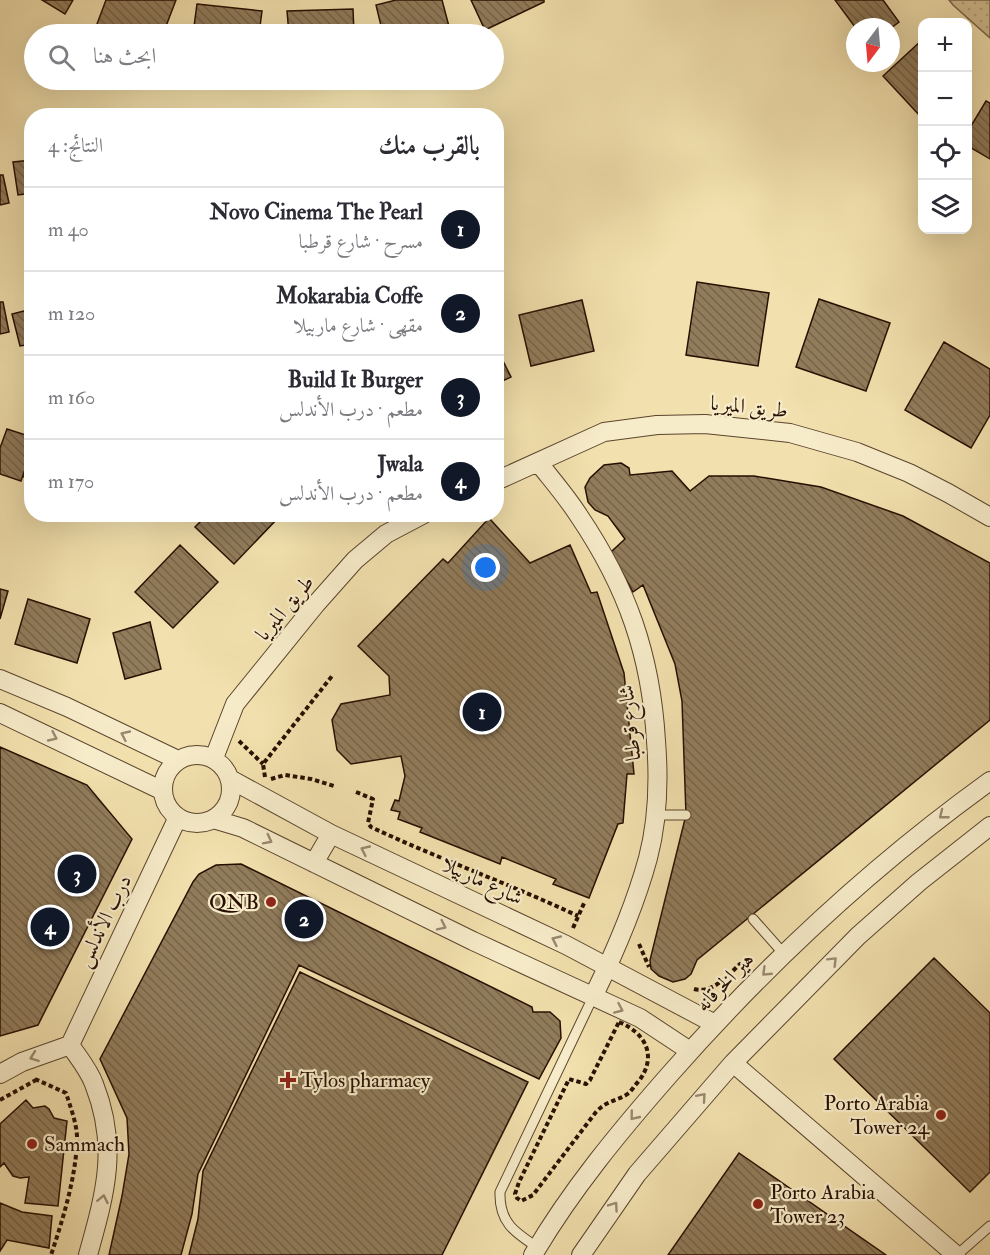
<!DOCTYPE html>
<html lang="ar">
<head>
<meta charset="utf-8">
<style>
  body { margin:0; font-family:"IM FELL Double Pica",Amiri,serif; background:#f2f2f3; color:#2b2b33; direction:rtl }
  .controls { position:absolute; right:18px; top:18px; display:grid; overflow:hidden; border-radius:12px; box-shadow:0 6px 24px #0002 }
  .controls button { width:54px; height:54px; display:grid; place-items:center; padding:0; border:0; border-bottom:2px solid #e1e1e2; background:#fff; color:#2b2b33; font:30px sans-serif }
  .compass { position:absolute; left:846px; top:18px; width:54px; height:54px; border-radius:50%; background:#fff; box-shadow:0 6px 24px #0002; rotate:196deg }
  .you { position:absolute; left:486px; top:568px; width:21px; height:21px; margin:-15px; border:4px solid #fff; border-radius:50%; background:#1a73e8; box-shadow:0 0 0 9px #1a73e833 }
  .badge { display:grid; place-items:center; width:39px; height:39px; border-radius:50%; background:#111827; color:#fff; font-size:20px; font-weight:700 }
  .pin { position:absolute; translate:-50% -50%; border:3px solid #fff; box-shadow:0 2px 6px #0006 }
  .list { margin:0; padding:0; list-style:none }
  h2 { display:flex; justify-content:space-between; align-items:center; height:78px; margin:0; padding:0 24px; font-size:26px }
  h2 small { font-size:20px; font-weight:400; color:#7c7c81 }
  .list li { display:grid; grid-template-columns:39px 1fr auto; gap:18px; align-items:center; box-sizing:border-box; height:84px; padding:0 24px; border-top:2px solid #e1e1e2 }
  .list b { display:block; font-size:22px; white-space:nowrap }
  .list p { margin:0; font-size:20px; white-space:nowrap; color:#7c7c81 }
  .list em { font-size:20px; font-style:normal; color:#7c7c81 }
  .icon { flex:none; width:33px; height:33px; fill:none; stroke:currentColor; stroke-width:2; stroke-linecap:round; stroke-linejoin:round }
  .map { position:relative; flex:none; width:990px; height:1255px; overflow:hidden; direction:ltr }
  .search { position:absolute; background:#fff; box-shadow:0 6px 24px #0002; left:24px; top:24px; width:480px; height:66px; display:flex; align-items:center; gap:15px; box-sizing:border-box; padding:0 21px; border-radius:33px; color:#7c7c81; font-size:22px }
  .panel { position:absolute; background:#fff; box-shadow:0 6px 24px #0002; left:24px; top:108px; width:480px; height:414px; border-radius:24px; direction:rtl }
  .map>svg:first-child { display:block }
  .green { fill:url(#green-dots); stroke:#7c664a; stroke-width:1.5 }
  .building { fill:url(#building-back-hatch); stroke:#280f02; stroke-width:1.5 }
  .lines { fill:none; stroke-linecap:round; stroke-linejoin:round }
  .service-casing { stroke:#5a442d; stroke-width:11 }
  .minor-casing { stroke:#5a442d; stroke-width:20 }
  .path { stroke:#280f02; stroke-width:4; stroke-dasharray:4.5 3; stroke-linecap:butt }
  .service { stroke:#f7ecca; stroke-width:9 }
  .minor { stroke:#f7ecca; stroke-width:18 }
  .oneway { stroke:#9a8970 }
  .poi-dot { fill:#8f2418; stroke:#f7ecca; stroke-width:2 }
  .labels { text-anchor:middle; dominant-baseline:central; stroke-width:4.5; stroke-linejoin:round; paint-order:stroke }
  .street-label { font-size:21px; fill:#280f02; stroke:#f7ecca }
  .poi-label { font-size:21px; fill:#280f02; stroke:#f7ecca; text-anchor:start }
</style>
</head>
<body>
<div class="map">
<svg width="990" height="1255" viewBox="0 0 990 1255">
  <defs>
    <pattern id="green-dots" width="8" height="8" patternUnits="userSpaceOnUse" patternTransform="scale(1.5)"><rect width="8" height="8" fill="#d0bd91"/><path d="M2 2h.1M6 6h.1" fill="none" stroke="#b3a17b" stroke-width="1.8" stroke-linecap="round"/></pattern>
    <pattern id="building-back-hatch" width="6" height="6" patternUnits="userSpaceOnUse" patternTransform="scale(1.5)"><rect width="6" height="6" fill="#917c5b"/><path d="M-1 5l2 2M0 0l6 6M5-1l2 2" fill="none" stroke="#766449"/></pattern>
  </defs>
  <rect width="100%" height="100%" fill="#f2e1ae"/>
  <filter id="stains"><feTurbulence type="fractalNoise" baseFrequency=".00333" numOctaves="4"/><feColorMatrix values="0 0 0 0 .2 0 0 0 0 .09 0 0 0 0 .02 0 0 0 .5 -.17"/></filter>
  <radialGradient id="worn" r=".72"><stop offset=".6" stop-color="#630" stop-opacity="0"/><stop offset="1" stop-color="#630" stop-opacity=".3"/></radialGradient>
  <path class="green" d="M949 0H990V38L953 5Z"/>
  <path class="building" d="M42 0H73L65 14Z
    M106 0H176L163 34H125L97 24Z
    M396 0H442L451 34H383L376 5Z
    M471 0H544V2L485 30Z
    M835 0H883L899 22 891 28 855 27Z
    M197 4 262 11 259 34H193Z
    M353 9 354 34H289L287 11Z
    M922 40V118L883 76Z
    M986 101 990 103V159L968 146V131Z
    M32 160V193L18 195 13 162Z
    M0 175H3L9 203 0 205Z
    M697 282 769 293 758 366 686 355Z
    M819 299 890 323 866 391 796 367Z
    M582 300 594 351 531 366 519 315Z
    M0 302H3L9 332 0 334Z
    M32 309V344L20 346 12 314Z
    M944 342 990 369V415L971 448 905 410Z
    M496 347 511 377 496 384Z
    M7 429 32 437V449L21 481 0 474V448Z
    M32 455V479L24 477Z
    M621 463 629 468 630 475 672 471 690 491 709 476H754L821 487 903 516 990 563V720L697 960 691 974 685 979 673 982 659 976 651 969 650 960 686 815 682 701 675 664 643 585 633 592 611 552 625 539 608 516 595 510 588 502 585 487 590 478 604 465Z
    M208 514H276L279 517 234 564 195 527Z
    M489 518 530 563 570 545 591 593 597 592 624 673 634 774H627L623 823 618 824 589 898 553 884 556 879 502 857 500 864 420 832 422 828 398 819 400 812 391 810 395 800 399 801 405 776 401 756 351 764 337 750 332 720 341 704 390 695 389 676 358 646 443 559 448 563Z
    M180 545 218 582 173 628 135 592Z
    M0 589 8 591 0 619Z
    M28 599 90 619 77 663 15 644Z
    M150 622 161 669 125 679 113 633Z
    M0 747 87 785 132 839 38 1025 0 1036Z
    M241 864 532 1007 533 1012H550L560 1021 561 1038 539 1079 299 965 198 1174 192 1214 181 1255H109L122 1196 129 1154 127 1118 100 1059 193 882 199 874 216 865Z
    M934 958 990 1013V1172L970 1192 834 1059Z
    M300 972 528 1082 442 1255H189L198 1219 203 1171Z
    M26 1100 33 1108 45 1106 49 1109 54 1118 67 1121 58 1206 25 1203 29 1177 20 1178 13 1176 4 1163 0 1167V1124Z
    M739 1153 886 1255H668Z
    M0 1203 22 1212 52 1216 49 1248 7 1240 0 1251Z"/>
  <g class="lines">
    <defs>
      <path id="service" d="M655 815H686
        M753 919 784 954
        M537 1247C514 1232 499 1222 500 1192L593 997
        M957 1255 990 1226"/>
      <path id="minor" d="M538 462C552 480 567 497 579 516 627 587 651 655 656 741 659 779 658 820 648 858 635 906 615 952 593 997
        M496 481 604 432 657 425 705 424 790 433 857 452 909 473 948 493 990 517
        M0 679 67 707 178 760
        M0 713 163 791
        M163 789a34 34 0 1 1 68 0a34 34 0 1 1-68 0Z
        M214 758 235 704 316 604 355 560 386 534 424 514
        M230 779 331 834 566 945 715 1024
        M213 819 243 828 473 941 640 1018 690 1051
        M314 863 331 834
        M70 1045C78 1057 89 1070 94 1084 119 1147 105 1194 88 1255
        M733 1063 956 1255
        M0 1074 22 1062 70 1045 178 817
        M533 1255C571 1190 620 1131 670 1074 766 965 872 866 990 781
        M581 1255 637 1174 733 1063 858 936 919 882 990 826"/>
    </defs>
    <use href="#service" class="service-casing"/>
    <use href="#minor" class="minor-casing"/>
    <path class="path" d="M239 741 263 764
      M265 777 263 764 332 676
      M271 779 285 775 311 779 334 786
      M356 792 373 799 368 823 371 827C439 859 510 884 578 916
      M573 928 585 901
      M639 944 649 967
      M694 989C713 994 728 975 740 964L745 967
      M619 1022C646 1033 658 1057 638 1082 635 1085 632 1090 629 1093 618 1101 607 1100 596 1112L533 1195 521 1201 517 1198 515 1194 519 1182 569 1079 586 1084 590 1080Z
      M35 1079 66 1093C71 1109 78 1126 77 1143 75 1180 63 1219 51 1255
      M0 1100 36 1080"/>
    <use href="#service" class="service"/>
    <use href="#minor" class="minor"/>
  </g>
  <defs><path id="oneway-chevron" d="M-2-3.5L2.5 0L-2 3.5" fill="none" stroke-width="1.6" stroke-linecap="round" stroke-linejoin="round" transform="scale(1.5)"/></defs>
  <g class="oneway">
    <use href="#oneway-chevron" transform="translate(125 735) rotate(-155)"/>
    <use href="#oneway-chevron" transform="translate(53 737) rotate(25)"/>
    <use href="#oneway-chevron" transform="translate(943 815) rotate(142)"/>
    <use href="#oneway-chevron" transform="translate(268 840) rotate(27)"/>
    <use href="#oneway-chevron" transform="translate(365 850) rotate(-155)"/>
    <use href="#oneway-chevron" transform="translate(442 926) rotate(26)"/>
    <use href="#oneway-chevron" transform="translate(556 940) rotate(-155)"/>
    <use href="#oneway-chevron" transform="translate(833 961) rotate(-45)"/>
    <use href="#oneway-chevron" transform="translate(766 972) rotate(136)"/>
    <use href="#oneway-chevron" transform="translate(619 1009) rotate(24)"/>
    <use href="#oneway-chevron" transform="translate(34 1057) rotate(160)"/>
    <use href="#oneway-chevron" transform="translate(702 1097) rotate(-49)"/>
    <use href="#oneway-chevron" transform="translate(634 1116) rotate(129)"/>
    <use href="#oneway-chevron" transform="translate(103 1199) rotate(-78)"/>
    <use href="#oneway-chevron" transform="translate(614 1206) rotate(-55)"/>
  </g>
  <g class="poi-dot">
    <circle cx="271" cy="902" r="6"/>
    <path d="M285 1071h6v6h6v6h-6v6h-6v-6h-6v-6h6z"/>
    <circle cx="941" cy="1115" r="6"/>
    <circle cx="32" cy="1144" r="6"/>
    <circle cx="758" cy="1204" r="6"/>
  </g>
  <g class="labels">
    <g class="street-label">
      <text transform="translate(749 407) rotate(6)">طريق الميريا</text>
      <text transform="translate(285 608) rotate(-50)">طريق الميريا</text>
      <text transform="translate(630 723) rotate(-96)">شارع قرطبا</text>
      <text transform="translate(482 881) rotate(25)">شارع ماربيلا</text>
      <text transform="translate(104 921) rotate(-64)">درب الأندلس</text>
      <text transform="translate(725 982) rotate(-46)">هير الخرقانه</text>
    </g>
    <g class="poi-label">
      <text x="259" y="902" text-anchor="end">QNB</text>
      <text x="300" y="1080">Tylos pharmacy</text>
      <text x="929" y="1103" text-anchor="end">Porto Arabia<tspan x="929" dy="24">Tower 24</tspan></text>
      <text x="44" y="1144">Sammach</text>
      <text x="770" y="1192">Porto Arabia<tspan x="770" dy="24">Tower 23</tspan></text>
    </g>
  </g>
  <rect width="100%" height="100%" filter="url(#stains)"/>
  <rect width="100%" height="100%" fill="url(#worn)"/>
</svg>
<div class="controls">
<button>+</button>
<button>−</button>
<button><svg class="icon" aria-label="locate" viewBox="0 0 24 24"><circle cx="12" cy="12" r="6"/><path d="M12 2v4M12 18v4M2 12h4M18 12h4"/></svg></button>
<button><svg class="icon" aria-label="layers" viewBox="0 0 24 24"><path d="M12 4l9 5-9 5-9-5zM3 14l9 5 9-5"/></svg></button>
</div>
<svg class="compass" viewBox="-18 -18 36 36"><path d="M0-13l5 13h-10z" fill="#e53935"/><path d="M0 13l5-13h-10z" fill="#7c7c81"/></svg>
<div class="you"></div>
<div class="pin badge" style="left:482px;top:712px">1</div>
<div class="pin badge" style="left:304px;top:919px">2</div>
<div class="pin badge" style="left:77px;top:874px">3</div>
<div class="pin badge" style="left:50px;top:927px">4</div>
<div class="search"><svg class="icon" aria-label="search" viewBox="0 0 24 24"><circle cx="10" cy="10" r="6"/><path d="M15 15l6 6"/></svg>ابحث هنا</div>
<section class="panel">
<h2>بالقرب منك<small>النتائج: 4</small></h2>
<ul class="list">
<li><span class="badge">1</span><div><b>Novo Cinema The Pearl</b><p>مسرح · شارع قرطبا</p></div><em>40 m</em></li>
<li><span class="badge">2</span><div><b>Mokarabia Coffe</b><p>مقهى · شارع ماربيلا</p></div><em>120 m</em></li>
<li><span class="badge">3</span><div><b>Build It Burger</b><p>مطعم · درب الأندلس</p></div><em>160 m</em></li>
<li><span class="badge">4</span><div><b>Jwala</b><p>مطعم · درب الأندلس</p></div><em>170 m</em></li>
</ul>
</section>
</div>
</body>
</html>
